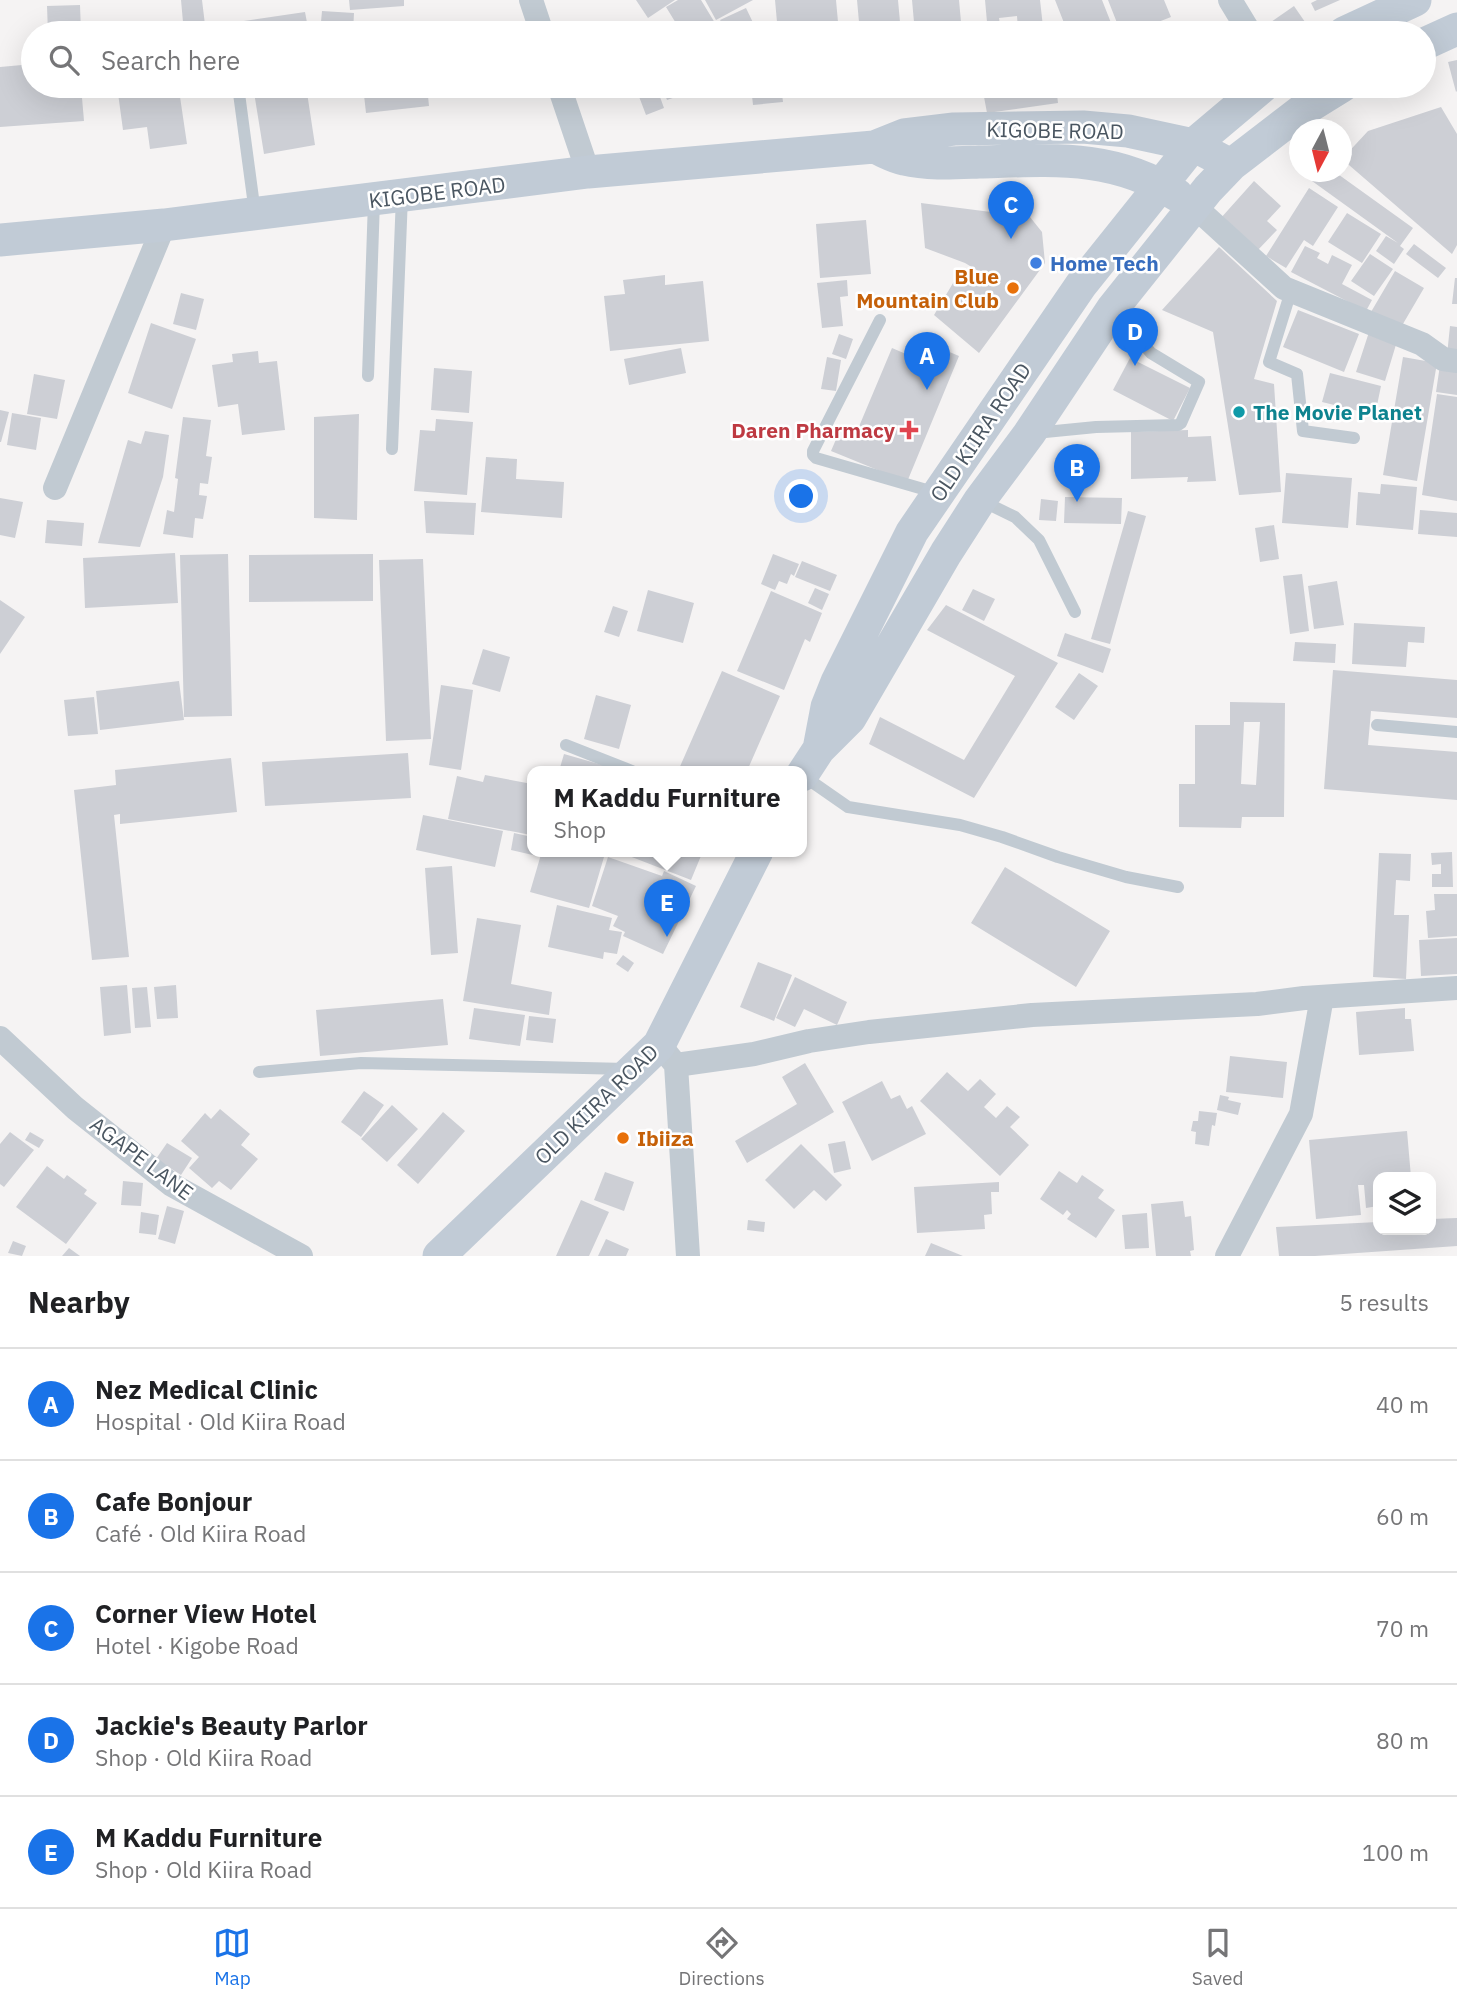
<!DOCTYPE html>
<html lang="en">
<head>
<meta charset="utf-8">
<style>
  body { margin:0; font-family:"IBM Plex Sans",sans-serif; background:#f6f6f6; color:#202124 }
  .controls { position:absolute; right:21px; bottom:21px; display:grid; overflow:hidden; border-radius:14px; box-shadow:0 7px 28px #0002 }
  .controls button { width:63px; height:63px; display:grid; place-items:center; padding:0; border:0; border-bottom:2px solid #e0e0e0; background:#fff; color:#202124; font:35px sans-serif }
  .compass { position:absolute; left:1289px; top:119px; width:63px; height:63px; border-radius:50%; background:#fff; box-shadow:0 7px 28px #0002; rotate:187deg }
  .you { position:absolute; left:802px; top:497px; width:24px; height:24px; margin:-18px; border:5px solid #fff; border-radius:50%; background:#1a73e8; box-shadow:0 0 0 10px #1a73e833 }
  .badge { display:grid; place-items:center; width:46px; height:46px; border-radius:50%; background:#1a73e8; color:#fff; font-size:23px; font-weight:700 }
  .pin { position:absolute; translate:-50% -58px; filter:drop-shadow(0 2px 4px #0008) }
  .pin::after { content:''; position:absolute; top:37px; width:24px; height:21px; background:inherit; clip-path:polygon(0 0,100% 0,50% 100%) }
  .popup { position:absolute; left:527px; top:766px; width:280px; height:91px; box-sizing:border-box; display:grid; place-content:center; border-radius:14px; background:#fff; filter:drop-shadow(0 2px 5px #0005); font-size:23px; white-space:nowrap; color:#757577 }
  .popup b { font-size:26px; color:#202124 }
  .popup::after { content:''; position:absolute; left:50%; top:100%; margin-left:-14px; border:14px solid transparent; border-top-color:#fff }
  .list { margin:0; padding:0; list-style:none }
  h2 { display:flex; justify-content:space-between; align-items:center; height:91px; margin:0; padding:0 28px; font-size:30px }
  h2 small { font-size:23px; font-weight:400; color:#757577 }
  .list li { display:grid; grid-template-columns:46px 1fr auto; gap:21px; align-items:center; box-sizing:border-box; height:112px; padding:0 28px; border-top:2px solid #e0e0e0 }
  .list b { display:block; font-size:26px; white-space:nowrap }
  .list p { margin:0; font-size:23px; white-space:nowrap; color:#757577 }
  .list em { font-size:23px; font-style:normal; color:#757577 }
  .icon { flex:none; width:38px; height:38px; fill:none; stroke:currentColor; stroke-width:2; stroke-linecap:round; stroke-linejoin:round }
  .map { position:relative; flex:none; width:1457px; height:1256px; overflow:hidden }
  .search { position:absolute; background:#fff; box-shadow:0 7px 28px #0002; left:21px; right:21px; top:21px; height:77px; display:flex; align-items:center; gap:18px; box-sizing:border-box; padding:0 24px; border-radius:38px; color:#757577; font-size:26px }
  .sheet { height:651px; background:#fff }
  nav { display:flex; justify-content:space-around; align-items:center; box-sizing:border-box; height:98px; border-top:2px solid #e0e0e0; background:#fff; font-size:19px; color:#757577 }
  nav a { display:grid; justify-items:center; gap:4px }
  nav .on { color:#1a73e8 }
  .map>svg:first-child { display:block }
  .building { fill:#cdcfd5; fill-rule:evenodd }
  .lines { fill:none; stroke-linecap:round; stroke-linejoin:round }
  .lane { stroke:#c1cad2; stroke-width:12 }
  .street { stroke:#c1cad2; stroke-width:24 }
  .secondary { stroke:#c1cbd6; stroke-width:33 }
  .shop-dot { fill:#3f7fe0; stroke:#fff; stroke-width:2.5 }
  .food-dot { fill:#e8710a; stroke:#fff; stroke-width:2.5 }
  .culture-dot { fill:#0f9aa8; stroke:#fff; stroke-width:2.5 }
  .health-dot { fill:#e0444e; stroke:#fff; stroke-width:2.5 }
  .labels { text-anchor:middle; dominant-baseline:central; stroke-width:5; stroke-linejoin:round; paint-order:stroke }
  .street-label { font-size:21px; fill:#4a5661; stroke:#fff }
  .shop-label { font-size:21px; font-weight:bold; fill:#366cbe; stroke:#fff; text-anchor:start }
  .food-label { font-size:21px; font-weight:bold; fill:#c56008; stroke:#fff; text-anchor:end }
  .culture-label { font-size:21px; font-weight:bold; fill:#0d838f; stroke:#fff; text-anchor:start }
  .health-label { font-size:21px; font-weight:bold; fill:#be3a42; stroke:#fff; text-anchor:end }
</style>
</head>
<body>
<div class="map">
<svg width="1457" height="1256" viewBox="0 0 1457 1256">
  <rect width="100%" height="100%" fill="#f5f3f3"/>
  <path class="building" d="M181 0H202L206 33H184Z
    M349 0H404V6L350 10Z
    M636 0H675L648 18Z
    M678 0H701L715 23 698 33H682L666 7Z
    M705 0H753L716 20Z
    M775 0H836L839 33H791L789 21 777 22Z
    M857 0H898L901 33H860Z
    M912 0H959L962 33H915Z
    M985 0H1040L1043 27 1018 30 1017 16 999 18 1001 31 988 33Z
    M1055 0H1102L1115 33H1068Z
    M1108 0H1164L1171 17 1130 33H1121Z
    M1317 0H1340L1315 11 1311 3Z
    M80 5 81 32 48 33 47 6Z
    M1294 6 1305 22 1288 33H1279L1271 22Z
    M746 8 758 33H704L723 25 720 20Z
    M322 11 354 13 353 33H320Z
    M305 12 309 33H232L230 23Z
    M1457 60V91L1456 92 1448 62Z
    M33 64V86H81L84 121 0 127V67Z
    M117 86H194L195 88 179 90 187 144 150 149 147 127 123 130Z
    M253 86H306L315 145 264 154Z
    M363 86H427L429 106 366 113Z
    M635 86H656L664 108 646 115Z
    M662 86H681L684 94 667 100Z
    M751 86H781L783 102 753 105Z
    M914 86H942V90L916 93Z
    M982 86H1056L1058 103 987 113Z
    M1441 107 1457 134V245L1452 254 1342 159 1368 131Z
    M1319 172H1335L1413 228 1400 246 1404 249 1394 264 1376 251 1386 236 1398 243 1312 181Z
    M1254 181 1281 206 1267 221 1277 230 1256 252 1220 219Z
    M1309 188 1338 207 1313 246 1304 240 1286 268 1266 256Z
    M921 203 1030 217 1042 232 1045 263 979 353 934 315 959 273 974 283 980 272 965 263 925 248Z
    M1347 213 1381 234 1362 263 1328 242Z
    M866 220 871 274 820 278 816 224Z
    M1414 244 1446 268 1438 278 1406 254Z
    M1305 246 1320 253 1317 258 1328 264 1332 255 1352 265 1342 284 1372 300 1366 311 1291 272Z
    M1219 247 1277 301 1254 379 1274 384 1281 492 1239 495 1213 332 1162 310Z
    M1370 254 1393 269 1374 296 1351 281Z
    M1395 271 1424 288 1400 329 1371 312Z
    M665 275V285L703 281 709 341 610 351 604 296 625 294 623 280Z
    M1455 278H1457V304H1452Z
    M847 280 848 296 840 297 843 326 822 328 817 283Z
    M181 293 204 299 196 330 173 324Z
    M1298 310 1359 334 1344 372 1283 347Z
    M151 323 196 339 172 409 128 393Z
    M1450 326 1457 327V356L1447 355Z
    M1370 329 1398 338 1385 381 1356 372Z
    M839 334 853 339 846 359 832 354Z
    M914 337 959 356 907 482 831 451 840 430 855 436 892 348 906 354Z
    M681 348 686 373 629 385 624 359Z
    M258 351 259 363 277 361 285 430 242 435 238 404 218 407 212 365 233 362 232 354Z
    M827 357 841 360 836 391 821 389Z
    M1403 357 1437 363 1417 481 1383 475Z
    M1130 358 1190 388 1173 421 1113 390Z
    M1440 365 1457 367V395L1436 392Z
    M434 368 472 371 469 413 431 410Z
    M1330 373 1381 386 1375 415 1322 402Z
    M34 374 65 380 57 419 27 414Z
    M1437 394 1457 397V501L1422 495Z
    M0 410 9 412 1 442H0Z
    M12 413 41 418 36 450 7 445Z
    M359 414 357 520 314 518V417Z
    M183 417 211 420 206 456 212 457 208 484 200 483 199 495 207 496 203 519 195 518 193 538 163 534 167 510 174 512 178 479 175 478Z
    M436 419 473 422 467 495 414 491 420 430 435 431Z
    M1188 430V437L1211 436 1216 481 1187 482 1188 477 1131 479V432Z
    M145 431 169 435 163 477 140 547 98 543 128 440 141 444Z
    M486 457 517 459 516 479 564 482 562 518 481 512Z
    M1286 473 1352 478 1348 528 1282 523Z
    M1381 484 1417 487 1413 530 1356 525 1358 492 1380 494Z
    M1065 497 1122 498 1121 524 1064 523Z
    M0 498 23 502 15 538 0 535Z
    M1041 499 1058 501 1056 521 1039 520Z
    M424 501 476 503 474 535 426 533Z
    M1420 510 1457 513V537L1418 534Z
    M1128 511 1146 516 1110 644 1091 639Z
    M47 520 84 523 82 546 45 543Z
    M1274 525 1279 559 1260 562 1255 528Z
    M175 553 178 603 85 608 83 558Z
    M228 554 232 716 184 717 180 555Z
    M373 554V601L249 602V555Z
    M773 554 799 564 794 576 791 574 787 584 779 581 775 590 761 584Z
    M423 559 431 739 386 741 379 560Z
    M802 561 837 575 830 591 795 577Z
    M1302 574 1309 631 1290 634 1283 576Z
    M1337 581 1344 625 1314 629 1308 586Z
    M815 588 829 594 822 610 808 603Z
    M973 589 995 599 984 621 962 610Z
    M648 590 694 603 683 643 637 631Z
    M771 591 822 613 810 642 805 639 784 690 737 671Z
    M0 600 25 617 0 654Z
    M946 605 1058 663 974 798 869 744 880 717 964 760 1015 676 927 630Z
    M613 606 628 611 619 637 604 632Z
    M1354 623 1425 627 1424 643 1408 642 1406 667 1352 664Z
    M1065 633 1111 649 1103 673 1057 656Z
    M1295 642 1336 644 1335 663 1293 661Z
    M483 649 510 657 500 692 472 684Z
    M1333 670 1457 680V718L1371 711 1368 745 1457 752V800L1324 789Z
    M722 671 780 696 747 771H678Z
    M1079 673 1098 686 1074 720 1055 707Z
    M179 681 184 720 100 730 96 691Z
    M441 685 473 690 461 770 429 765Z
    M596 695 631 705 619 749 584 739Z
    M94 697 98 734 68 736 64 700Z
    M1230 702 1285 703 1284 817H1242L1241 828 1179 827V784H1195V725H1230ZM1244 722H1260L1256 785 1241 784Z
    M408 753 411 798 265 806 262 762Z
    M564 754 606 766 604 771H559Z
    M231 758 237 812 120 824V814L114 815 129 957 92 960 74 790 116 785 115 770Z
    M485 775 532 784 531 835 448 819 457 776 483 782Z
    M423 815 503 831 495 867 416 850Z
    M514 833 532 837V851H538L537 856 511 850Z
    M542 851H585L604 857 589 908 530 892Z
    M603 851H620L618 857Z
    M625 851H703L691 880 624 854Z
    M1452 852 1453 887H1432V874H1441V864L1432 865 1431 853Z
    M1379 853 1411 854 1410 881 1396 880 1394 915H1409L1406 979 1373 977Z
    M608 857 662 876 664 871 696 886 663 954 623 936 625 932 613 926 618 916 592 906Z
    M452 866 458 953 431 955 425 868Z
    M1005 867 1110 931 1076 987 971 923Z
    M1434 894H1457V936L1428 938 1426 911 1435 910Z
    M557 905 612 918 609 930 622 932 617 954 604 952 603 959 548 947Z
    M477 918 521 925 511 984 552 992 549 1015 463 1001Z
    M1457 938V974L1421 976 1419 940Z
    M623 955 634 963 628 972 616 964Z
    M758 962 792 975 774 1021 740 1007Z
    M795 977 847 1002 837 1025 804 1009 795 1027 776 1018Z
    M127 985 131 1033 104 1036 100 987Z
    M176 985 178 1018 157 1019 154 987Z
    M147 987 151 1027 135 1028 132 988Z
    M443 999 448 1045 320 1056 316 1010Z
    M474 1008 525 1015 520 1046 469 1039Z
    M1405 1008V1019H1411L1414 1051 1359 1055 1356 1012Z
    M529 1016 556 1019 553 1043 526 1040Z
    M1230 1056 1287 1062 1283 1098 1226 1092Z
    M805 1063 834 1112 747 1163 735 1141 797 1104 782 1077Z
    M947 1072 968 1091 980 1079 996 1094 984 1107 996 1118 1007 1106 1020 1117 1010 1127 1029 1145 1000 1176 920 1101Z
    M882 1081 891 1099 900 1095 907 1109 912 1106 926 1134 872 1161 842 1102Z
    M364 1091 384 1105 361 1137 341 1122Z
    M1220 1095 1229 1097 1228 1100 1241 1103 1238 1115 1217 1110Z
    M392 1105 418 1129 387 1162 361 1139Z
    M220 1109 250 1134 241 1145 258 1159 231 1190 219 1181 212 1188 189 1168 199 1157 181 1141 205 1113 211 1119Z
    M1199 1111 1217 1113 1215 1126 1212 1125 1209 1146 1195 1144 1196 1132 1191 1131 1193 1121H1198Z
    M443 1112 465 1131 418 1184 397 1165Z
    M1407 1131 1411 1177H1378V1206L1366 1208 1364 1185H1358L1361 1215 1316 1219 1309 1140Z
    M10 1132 34 1150 4 1187 0 1184V1144Z
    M30 1132 44 1140 39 1148 25 1140Z
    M845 1141 851 1169 834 1173 828 1144Z
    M167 1143 192 1158 181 1175 156 1159Z
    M801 1144 842 1185 826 1201 814 1190 794 1209 765 1180Z
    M47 1166 64 1179 67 1175 87 1190 84 1194 97 1203 66 1244 16 1207Z
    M1059 1171 1077 1183 1082 1175 1104 1190 1098 1198 1115 1210 1096 1238 1067 1219 1071 1214 1067 1210 1063 1215 1040 1199Z
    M605 1172 634 1182 624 1211 594 1200Z
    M123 1181 143 1183 141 1206 121 1205Z
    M999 1182V1192H991L992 1214 984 1215 985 1229 917 1233 914 1187Z
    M581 1200 609 1212 589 1256H556Z
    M1183 1201 1185 1217 1191 1216 1194 1250 1190 1251 1191 1256H1156L1151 1204Z
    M167 1206 184 1211 175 1244 158 1239Z
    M141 1212 159 1215 156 1235 139 1233Z
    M1147 1213 1149 1248 1125 1249 1122 1215Z
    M1457 1218V1246L1315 1256H1279L1276 1227 1378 1222V1230H1431V1219Z
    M748 1220 765 1222 764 1232 747 1230Z
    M606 1239 629 1249 626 1256H598Z
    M13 1241 26 1246 22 1256 8 1253Z
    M931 1243 963 1256H925Z
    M69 1248 80 1256H62Z"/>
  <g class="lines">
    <path class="lane" d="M238 86 255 213
      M1291 291 1269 362 1297 374 1303 431 1354 438
      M880 320 813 451V455L816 458 937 493
      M368 376 374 201
      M1035 433 1096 427 1178 425 1181 423 1199 382 1151 353 1113 309
      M392 449 402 196
      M980 500 1015 517 1039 540 1075 612
      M1377 725 1457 732
      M566 745 632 771
      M802 775 848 807 960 825 1002 837 1058 857 1126 877 1178 887
      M259 1072 361 1063 627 1069"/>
    <path class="street" d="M531 0 542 33
      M1230 0 1250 33
      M559 86 588 172
      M1194 206 1284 288 1422 344 1443 359 1457 361
      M55 488 164 225
      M0 1038 75 1108 172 1185 301 1256
      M667 1054 676 1065 688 1256
      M676 1065 754 1054 809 1041 869 1032 1032 1015 1257 1004 1304 998 1457 988
      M1227 1256 1301 1114 1322 997"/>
    <path class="secondary" d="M1344 33 1415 0
      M1424 44 1457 29
      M874 147C884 151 894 157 904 159 929 165 955 163 979 162 1052 160 1113 154 1177 195
      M0 240 164 225 588 172 874 147 904 135 954 129 1083 127 1128 131 1193 145 1231 165
      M819 749 827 707 837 682 912 532 1081 285 1193 145 1263 86
      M802 775 819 749 850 718 946 553 980 500 1029 434 1113 308 1208 189 1231 165 1300 112 1342 86
      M439 1256 659 1045 757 851"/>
  </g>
  <circle class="shop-dot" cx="1036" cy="263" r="7"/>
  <g class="food-dot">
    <circle cx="1013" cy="288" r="7"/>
    <circle cx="623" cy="1138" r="7"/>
  </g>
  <circle class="culture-dot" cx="1239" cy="412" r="7"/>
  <path class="health-dot" d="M905.5 419.5h7v7h7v7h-7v7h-7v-7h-7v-7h7z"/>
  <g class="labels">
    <g class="street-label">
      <text transform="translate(1055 130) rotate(1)">KIGOBE ROAD</text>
      <text transform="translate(437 192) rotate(-7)">KIGOBE ROAD</text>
      <text transform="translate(980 432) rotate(-56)">OLD KIIRA ROAD</text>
      <text transform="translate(596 1104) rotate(-44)">OLD KIIRA ROAD</text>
      <text transform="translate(142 1158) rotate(37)">AGAPE LANE</text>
    </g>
    <g class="shop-label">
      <text x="1050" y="263">Home Tech</text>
    </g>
    <g class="food-label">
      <text x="999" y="276">Blue<tspan x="999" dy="24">Mountain Club</tspan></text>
      <text x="637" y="1138" text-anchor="start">Ibiiza</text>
    </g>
    <g class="culture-label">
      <text x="1253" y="412">The Movie Planet</text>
    </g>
    <g class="health-label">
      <text x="895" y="430">Daren Pharmacy</text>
    </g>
  </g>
</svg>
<div class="controls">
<button><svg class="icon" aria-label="layers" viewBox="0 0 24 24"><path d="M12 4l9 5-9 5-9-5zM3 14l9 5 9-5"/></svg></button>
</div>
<svg class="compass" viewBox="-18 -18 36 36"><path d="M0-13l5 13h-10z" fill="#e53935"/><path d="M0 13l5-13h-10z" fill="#757577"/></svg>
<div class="you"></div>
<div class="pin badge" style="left:927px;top:390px">A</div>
<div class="pin badge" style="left:1077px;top:502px">B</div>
<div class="pin badge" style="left:1011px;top:239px">C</div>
<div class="pin badge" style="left:1135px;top:366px">D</div>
<div class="pin badge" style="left:667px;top:937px">E</div>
<div class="popup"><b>M Kaddu Furniture</b>Shop</div>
<div class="search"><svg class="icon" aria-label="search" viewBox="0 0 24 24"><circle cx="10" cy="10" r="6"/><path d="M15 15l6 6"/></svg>Search here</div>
</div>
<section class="sheet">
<h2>Nearby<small>5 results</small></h2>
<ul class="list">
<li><span class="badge">A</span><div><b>Nez Medical Clinic</b><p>Hospital · Old Kiira Road</p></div><em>40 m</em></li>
<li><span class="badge">B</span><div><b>Cafe Bonjour</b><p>Café · Old Kiira Road</p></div><em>60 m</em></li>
<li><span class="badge">C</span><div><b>Corner View Hotel</b><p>Hotel · Kigobe Road</p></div><em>70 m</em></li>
<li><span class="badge">D</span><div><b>Jackie's Beauty Parlor</b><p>Shop · Old Kiira Road</p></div><em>80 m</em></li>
<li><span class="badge">E</span><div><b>M Kaddu Furniture</b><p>Shop · Old Kiira Road</p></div><em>100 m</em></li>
</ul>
</section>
<nav>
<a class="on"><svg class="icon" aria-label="map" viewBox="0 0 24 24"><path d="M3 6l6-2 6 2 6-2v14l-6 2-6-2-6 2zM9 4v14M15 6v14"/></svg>Map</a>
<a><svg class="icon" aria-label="directions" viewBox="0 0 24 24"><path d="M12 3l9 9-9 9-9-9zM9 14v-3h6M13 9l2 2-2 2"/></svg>Directions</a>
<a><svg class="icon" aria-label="saved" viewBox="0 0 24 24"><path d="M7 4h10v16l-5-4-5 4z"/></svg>Saved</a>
</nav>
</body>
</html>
